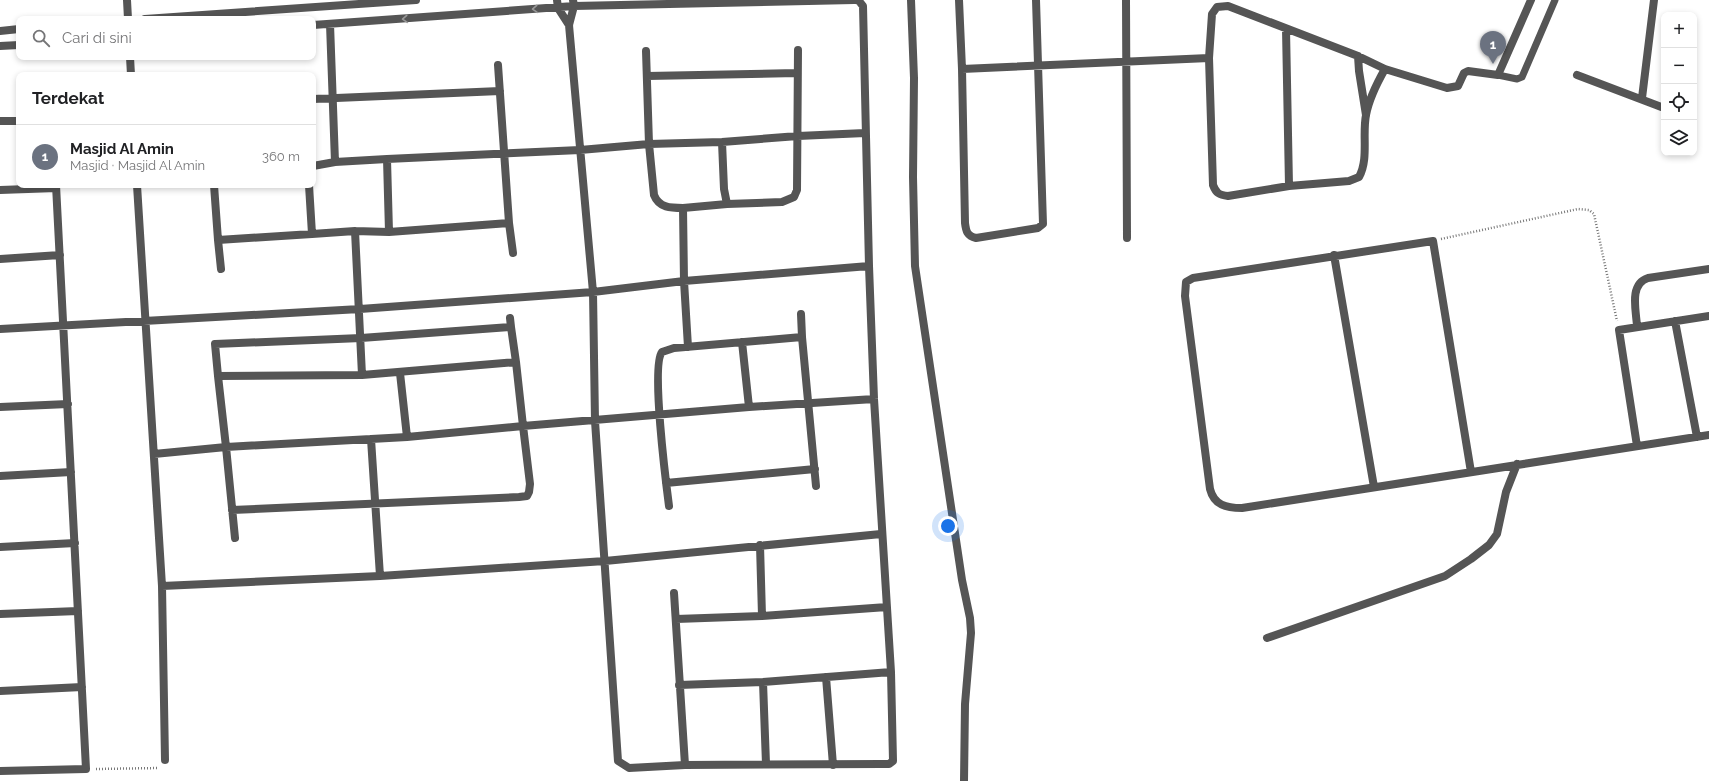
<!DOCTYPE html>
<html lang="id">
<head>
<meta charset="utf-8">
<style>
  body { margin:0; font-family:Raleway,sans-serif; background:#f2f2f2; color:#202124 }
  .controls { position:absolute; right:12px; top:12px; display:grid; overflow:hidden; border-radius:8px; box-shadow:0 2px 6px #0003 }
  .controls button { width:36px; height:36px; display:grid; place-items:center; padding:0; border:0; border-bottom:1px solid #e0e0e0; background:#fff; color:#202124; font:20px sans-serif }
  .you { position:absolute; left:948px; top:526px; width:14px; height:14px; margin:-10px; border:3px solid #fff; border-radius:50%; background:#1a73e8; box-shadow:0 0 0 6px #1a73e833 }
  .badge { display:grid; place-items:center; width:26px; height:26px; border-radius:50%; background:#000; color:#fff; font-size:13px; font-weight:700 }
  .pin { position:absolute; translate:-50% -33px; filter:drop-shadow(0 1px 2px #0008) }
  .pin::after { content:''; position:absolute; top:21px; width:14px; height:12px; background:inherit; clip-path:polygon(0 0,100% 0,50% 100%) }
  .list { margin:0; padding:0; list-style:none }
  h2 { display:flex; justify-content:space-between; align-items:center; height:52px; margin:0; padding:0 16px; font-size:17px }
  h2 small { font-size:13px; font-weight:400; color:#757577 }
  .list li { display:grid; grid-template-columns:26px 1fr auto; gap:12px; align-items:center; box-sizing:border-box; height:64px; padding:0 16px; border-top:1px solid #e0e0e0 }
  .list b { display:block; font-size:15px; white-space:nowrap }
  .list p { margin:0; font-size:13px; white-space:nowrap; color:#757577 }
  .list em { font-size:13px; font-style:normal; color:#757577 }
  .icon { flex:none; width:22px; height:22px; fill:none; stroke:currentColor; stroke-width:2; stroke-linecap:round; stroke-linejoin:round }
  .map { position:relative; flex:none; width:1709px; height:781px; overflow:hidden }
  .search { position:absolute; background:#fff; box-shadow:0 2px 6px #0003; left:16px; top:16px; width:300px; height:44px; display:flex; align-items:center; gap:10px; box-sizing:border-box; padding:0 14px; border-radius:8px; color:#757577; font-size:15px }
  .panel { position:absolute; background:#fff; box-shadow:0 2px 6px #0003; left:16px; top:72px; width:300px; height:116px; border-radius:8px }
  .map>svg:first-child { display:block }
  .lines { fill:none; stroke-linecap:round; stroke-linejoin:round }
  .path { stroke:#777; stroke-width:2.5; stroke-dasharray:1 2; stroke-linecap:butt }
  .service { stroke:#555; stroke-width:7 }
  .minor { stroke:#555; stroke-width:8 }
  .oneway { stroke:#999 }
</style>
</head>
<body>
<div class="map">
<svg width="1709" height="781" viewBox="0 0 1709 781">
  <rect width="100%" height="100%" fill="#fff"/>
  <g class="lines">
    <path class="path" d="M1441 239 1578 209 1589 210 1594 214 1617 321
      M96 769 159 768"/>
    <path class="service" d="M1498 75 1517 79 1522 77 1555 0"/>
    <path class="minor" d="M127 0 128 19
      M557 0 558 8 569 25
      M573 0 574 6 569 25 593 292 595 421 618 761 629 768 685 765 881 764H889L893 761 891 672 874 399 869 266 863 6 859 1 856 0
      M911 0 914 78 913 177 915 266 962 580 970 618 971 633 965 704 964 781
      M959 0 962 69 965 223C966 231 967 236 976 238L1038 228 1043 224 1036 0
      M1126 0 1127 238
      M145 19 416 0
      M313 25 574 6 854 0
      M1286 29 1289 186
      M0 31 19 29
      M0 46 19 45
      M646 51 649 144 654 195C659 208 671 208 683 208L684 281 688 347
      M1358 56 1359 71 1366 115
      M130 57 131 75
      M962 69 1209 58
      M1385 69C1377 83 1369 99 1366 115 1362 135 1369 159 1359 177L1349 181 1289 186 1228 196C1219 195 1216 193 1213 185L1209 58 1212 14 1217 7 1228 6 1358 56 1385 69 1447 88 1458 86 1464 73 1468 71 1498 75 1531 0
      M1577 75 1664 108
      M647 76 797 73
      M1642 98 1654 0
      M313 99 500 91
      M0 121H19
      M722 142 724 189 727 204
      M387 159 580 150 649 144 722 142 798 136 865 133
      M335 162 387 159 389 232 355 231
      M313 166 335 162 330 24
      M137 185 162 586 165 760
      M214 185 218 240 312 234
      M309 185 312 234 355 231 362 375 218 376 226 447 407 437 523 426 516 362 362 375
      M0 190 56 188
      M683 208 727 204 782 202 794 197 797 190 798 50
      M509 223 513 253
      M389 232 509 223 498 65
      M218 240 221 269
      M1334 255 1374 487
      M0 259 60 255
      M801 314 802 337
      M510 318 511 327
      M1675 321 1697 437
      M1637 326C1636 310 1629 284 1648 278L1709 269
      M0 329 360 309 593 292 684 281 869 266
      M742 342 749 407
      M400 373 407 437
      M218 376 215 344 361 338 511 327 516 362
      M0 407 68 404
      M371 439 380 576
      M1637 446 1619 330 1709 316
      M154 454 226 447 235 538
      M1471 472 1433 241 1193 278 1186 282 1185 296 1210 489C1214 505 1226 508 1242 508L1709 435
      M0 476 71 472
      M666 483 815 469
      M669 506C666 483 651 365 662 352L674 348 802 337 816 486
      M232 510 519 497 527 496 529 492 530 484 523 426 749 407 874 399
      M760 545 762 616
      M0 547 75 543
      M162 586 380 576 605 561 881 534
      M674 593 685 765
      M0 614 78 611
      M676 619 762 616 887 607
      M1267 638 1445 576 1471 559 1489 545 1497 534 1506 492 1517 464
      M826 677 833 765
      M763 682 766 764
      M679 685 763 682 891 672
      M0 691 82 687
      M0 771 86 769 56 185"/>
  </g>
  <defs><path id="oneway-chevron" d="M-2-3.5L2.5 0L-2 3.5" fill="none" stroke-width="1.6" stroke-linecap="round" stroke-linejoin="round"/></defs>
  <g class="oneway">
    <use href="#oneway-chevron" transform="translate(535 9) rotate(176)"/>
    <use href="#oneway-chevron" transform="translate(405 19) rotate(176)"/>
  </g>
</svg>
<div class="controls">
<button>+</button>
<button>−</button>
<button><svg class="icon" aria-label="locate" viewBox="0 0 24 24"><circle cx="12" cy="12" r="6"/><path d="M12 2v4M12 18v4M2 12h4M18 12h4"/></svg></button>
<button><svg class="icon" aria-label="layers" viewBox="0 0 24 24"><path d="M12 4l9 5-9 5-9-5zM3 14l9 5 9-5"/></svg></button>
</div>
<div class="you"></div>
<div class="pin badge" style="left:1493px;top:64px;background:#6b7280">1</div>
<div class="search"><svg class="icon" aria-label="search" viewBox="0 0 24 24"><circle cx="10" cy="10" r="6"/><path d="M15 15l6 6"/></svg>Cari di sini</div>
<section class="panel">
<h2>Terdekat<small></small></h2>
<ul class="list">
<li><span class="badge" style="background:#6b7280">1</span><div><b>Masjid Al Amin</b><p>Masjid · Masjid Al Amin</p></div><em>360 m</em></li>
</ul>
</section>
</div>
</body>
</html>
